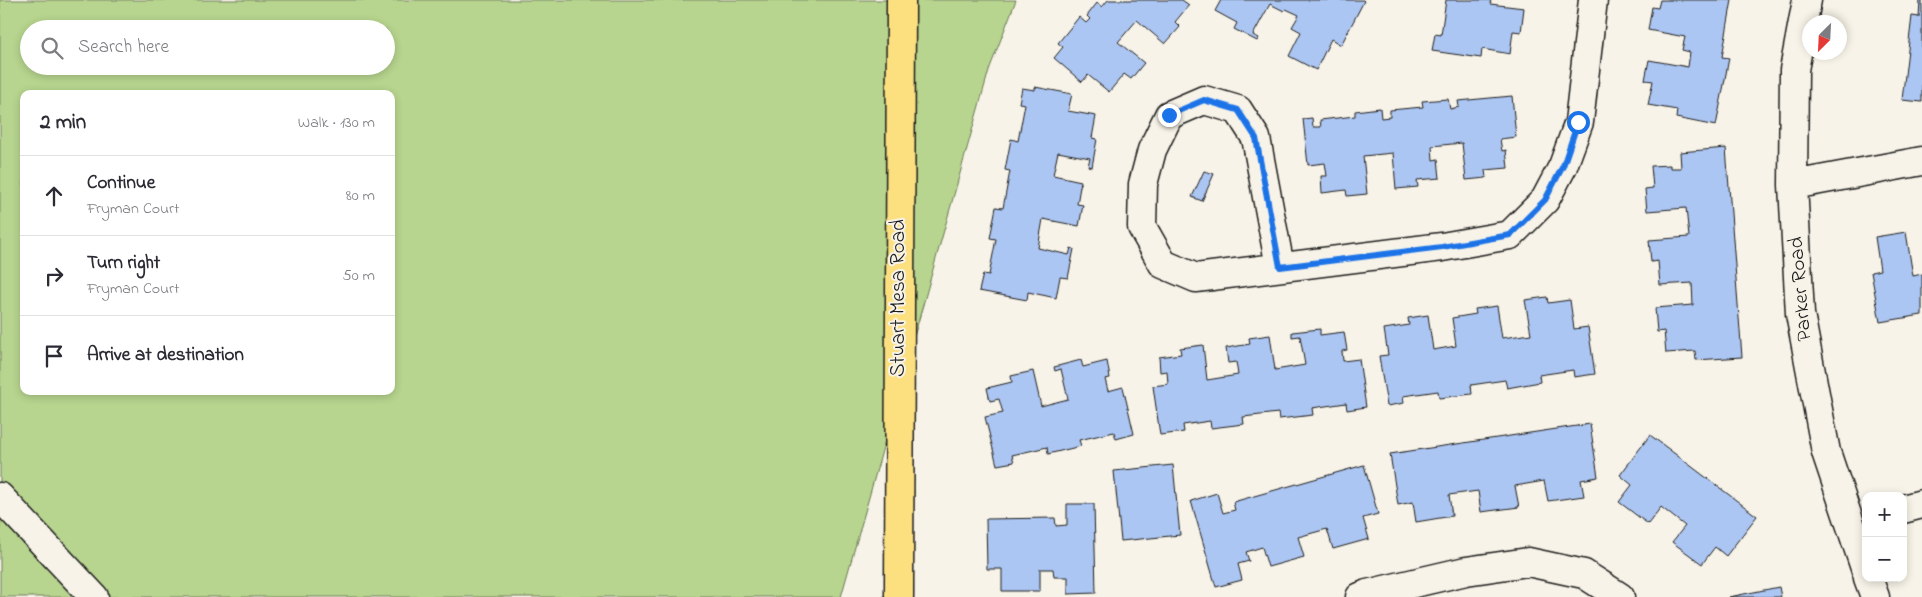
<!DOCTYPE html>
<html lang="en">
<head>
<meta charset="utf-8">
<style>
  body { margin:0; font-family:"Indie Flower",sans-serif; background:#f2f2f3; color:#2b2b33 }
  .controls { position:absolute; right:15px; bottom:15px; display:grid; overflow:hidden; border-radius:10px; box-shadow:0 2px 8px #0003 }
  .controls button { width:45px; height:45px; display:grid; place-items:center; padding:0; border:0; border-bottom:1px solid #e1e1e2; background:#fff; color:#2b2b33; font:25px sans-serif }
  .compass { position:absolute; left:1802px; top:15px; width:45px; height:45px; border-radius:50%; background:#fff; box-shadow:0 2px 8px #0003; rotate:204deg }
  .stop { position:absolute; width:15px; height:15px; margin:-11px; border:4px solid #1a73e8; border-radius:50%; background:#fff }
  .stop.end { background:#1a73e8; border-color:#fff; box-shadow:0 1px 5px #0008 }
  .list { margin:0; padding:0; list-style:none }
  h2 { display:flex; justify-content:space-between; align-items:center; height:65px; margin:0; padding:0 20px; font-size:21px }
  h2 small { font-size:16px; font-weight:400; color:#7c7c81 }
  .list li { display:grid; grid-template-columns:32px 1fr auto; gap:15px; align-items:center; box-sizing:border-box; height:80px; padding:0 20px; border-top:1px solid #e1e1e2 }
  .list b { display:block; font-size:19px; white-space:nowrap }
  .list p { margin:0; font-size:16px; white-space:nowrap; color:#7c7c81 }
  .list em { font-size:16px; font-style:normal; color:#7c7c81 }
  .icon { flex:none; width:28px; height:28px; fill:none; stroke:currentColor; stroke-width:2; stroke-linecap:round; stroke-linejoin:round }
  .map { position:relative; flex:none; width:1922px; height:597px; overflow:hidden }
  .search { position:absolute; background:#fff; box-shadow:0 2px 8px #0003; left:20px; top:20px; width:375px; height:55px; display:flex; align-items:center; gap:12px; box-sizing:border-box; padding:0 18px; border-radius:28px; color:#7c7c81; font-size:19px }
  .panel { position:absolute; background:#fff; box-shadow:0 2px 8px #0003; left:20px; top:90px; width:375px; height:305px; border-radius:10px }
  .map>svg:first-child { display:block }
  .green { fill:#b7d58e; stroke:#6a7855; fill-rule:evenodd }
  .building { fill:#acc6f3; stroke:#1c1c1c }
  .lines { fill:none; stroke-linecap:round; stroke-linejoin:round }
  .minor-casing { stroke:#1c1c1c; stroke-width:31 }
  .major-casing { stroke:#1c1c1c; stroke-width:31 }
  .minor { stroke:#f7f3e8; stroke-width:28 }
  .major { stroke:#fce080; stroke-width:28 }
  .route { stroke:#1a73e8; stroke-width:6 }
  .labels { text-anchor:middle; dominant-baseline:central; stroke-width:4; stroke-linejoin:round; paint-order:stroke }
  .street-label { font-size:21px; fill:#1c1c1c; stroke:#f7f3e8 }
</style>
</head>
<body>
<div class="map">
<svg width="1922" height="597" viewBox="0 0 1922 597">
  <rect width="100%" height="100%" fill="#f7f3e8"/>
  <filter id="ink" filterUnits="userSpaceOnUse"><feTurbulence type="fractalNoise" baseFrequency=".02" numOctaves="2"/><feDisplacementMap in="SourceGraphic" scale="10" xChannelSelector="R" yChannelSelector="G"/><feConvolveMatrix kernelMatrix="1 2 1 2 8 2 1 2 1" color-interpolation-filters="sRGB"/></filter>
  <g filter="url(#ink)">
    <path class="green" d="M0 0H1016L989 70 841 597H0ZM29 29H386V66H29ZM24 94H391V391H24Z"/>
    <path class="building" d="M1108 0H1182L1189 5 1175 22 1180 27 1165 44 1137 20 1118 42 1144 63 1131 79 1124 74 1109 92 1088 75 1082 82 1054 58 1063 47 1058 43 1079 17 1086 23 1090 19 1087 16 1097 3 1102 7Z
      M1221 0H1363L1364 1 1341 45 1331 39 1316 70 1289 56 1301 32 1292 27 1299 15 1286 9 1284 11 1270 4 1253 35 1259 38 1257 41 1234 29 1237 23 1215 11Z
      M1446 0H1491L1490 4 1524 8 1521 32 1513 31 1510 54 1482 49 1481 58 1432 51 1435 34 1441 35Z
      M1660 0H1732L1722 57 1729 58 1716 126 1676 118 1677 110 1648 105 1653 81 1645 80 1649 60 1688 67 1690 52 1682 50 1685 37 1648 30 1652 7 1658 8Z
      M1920 0H1922V102L1902 100 1912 16 1919 17Z
      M1035 87 1072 94 1068 111 1096 116 1092 138 1097 139 1092 167 1088 166 1090 158 1058 152 1053 175 1081 181 1077 204 1083 205 1079 226 1043 219 1038 248 1069 255 1071 248 1074 249 1068 278 1060 277 1056 298 1028 292 1027 300 979 291 983 274 989 275 996 239 990 238 996 207 1003 208 1010 171 1005 170 1011 139 1018 141 1025 104 1019 103 1022 88 1035 90Z
      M1512 96 1516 137 1500 139 1502 151 1506 150 1508 168 1485 170 1486 178 1466 180 1462 143 1432 146 1433 160 1438 159 1440 178 1417 180 1418 187 1396 189 1393 153 1363 156 1367 194 1347 196 1346 190 1322 193 1321 176H1327L1325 163 1308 165 1303 119 1312 118 1313 127H1321L1320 120 1355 116V111L1380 108 1381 118 1390 117V110L1423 107 1422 101 1448 99 1450 109 1459 107 1458 101Z
      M1726 148 1742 357 1696 360 1695 351 1666 353 1664 331 1657 332 1655 308 1693 305 1692 283 1660 285 1658 261 1651 262 1649 240 1689 237 1686 208 1647 211 1645 189 1653 188 1651 166 1670 165V168H1681L1680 152Z
      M1204 171 1214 174 1202 201 1192 197Z
      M1906 232 1913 276 1922 274V315L1880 322 1871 272 1880 270 1875 237Z
      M1547 297 1548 303 1570 300 1574 329 1588 327 1595 374 1574 377 1573 370 1539 375 1540 382 1507 388 1505 380 1471 385 1472 394 1439 398 1438 391 1403 396 1404 403 1387 406 1379 356 1388 355 1384 329 1409 325 1408 318 1428 315 1433 350 1456 346 1452 318 1476 314 1475 309 1497 306 1502 338 1531 334 1525 300Z
      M1320 329V335L1344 332 1347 350 1342 351 1343 361 1359 359 1366 407 1347 410 1346 403 1312 408 1313 415 1279 419 1278 413 1243 417 1244 424 1211 428 1210 421 1183 425 1184 432 1160 435 1153 386 1168 384 1167 371 1160 372 1159 357 1181 354 1180 348 1203 345 1207 380 1238 375 1236 362 1228 363 1226 348 1250 344 1249 338 1270 335 1275 370 1305 365 1300 336 1292 337V332Z
      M1081 360 1083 367 1107 361 1110 378 1105 379 1108 391 1123 387 1134 434 1116 439 1114 432 1079 440 1081 446 1048 454 1047 447 1012 455 1014 462 997 465 985 417 1003 413 999 399 990 401 987 388 1012 382 1011 376 1033 371 1041 406 1068 399 1061 369 1055 371 1054 367Z
      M1590 424 1598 477 1581 480 1584 496 1548 501 1544 481 1515 486 1519 507 1481 512 1478 491 1449 495 1452 516 1416 522 1413 502 1398 505 1390 454Z
      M1650 435 1757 516 1726 556 1715 547 1702 564 1672 542 1685 526 1661 507 1648 524 1619 502 1632 485 1620 475Z
      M1173 465 1180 535 1121 541 1114 471Z
      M1364 465 1378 514 1363 518 1369 539 1333 549 1327 529 1298 537 1304 557 1268 567 1262 547 1246 552 1249 561 1238 564 1242 580 1216 587 1191 501 1217 493 1223 513 1235 510 1233 502Z
      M1067 504H1094L1096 593 1068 594V577H1054L1053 569H1040V591H1002V569H987L986 519 1055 518 1056 526 1067 525Z
      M1779 587 1781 597H1729Z"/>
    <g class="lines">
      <defs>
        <path id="minor" d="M1807 0 1794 70 1793 185 1800 314 1826 452 1866 571
          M1793 185 1922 161
          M1280 267 1256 138 1238 110 1204 100 1169 115 1152 150 1143 184 1142 227 1163 264 1196 278 1442 247 1510 235 1545 200 1563 166 1579 122 1593 0
          M0 497 94 597
          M1903 509 1922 504
          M1868 578 1875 597
          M1360 597 1367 594 1466 571 1528 562 1584 574 1620 597"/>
        <path id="major" d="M899 597 901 0"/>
      </defs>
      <use href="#minor" class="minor-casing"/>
      <use href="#major" class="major-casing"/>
      <use href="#minor" class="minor"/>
      <use href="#major" class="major"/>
    </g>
  </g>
  <g class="lines" filter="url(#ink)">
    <path class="route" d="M1169 115 1204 100 1238 110 1256 138 1280 267 1442 247 1510 235 1545 200 1563 166 1578 122"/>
  </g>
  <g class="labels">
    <g class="street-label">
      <text transform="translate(1801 289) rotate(-95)">Parker Road</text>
      <text transform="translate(899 298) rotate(-90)">Stuart Mesa Road</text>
    </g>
  </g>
</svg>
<div class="controls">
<button>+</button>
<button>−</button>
</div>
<svg class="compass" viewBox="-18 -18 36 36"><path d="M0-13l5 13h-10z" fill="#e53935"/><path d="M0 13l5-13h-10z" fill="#7c7c81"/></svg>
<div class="stop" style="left:1578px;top:122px"></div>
<div class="stop end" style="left:1169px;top:115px"></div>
<div class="search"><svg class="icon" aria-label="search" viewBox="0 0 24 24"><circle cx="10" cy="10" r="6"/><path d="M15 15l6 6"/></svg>Search here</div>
<section class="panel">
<h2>2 min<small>Walk · 130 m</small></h2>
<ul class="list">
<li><svg class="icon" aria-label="ahead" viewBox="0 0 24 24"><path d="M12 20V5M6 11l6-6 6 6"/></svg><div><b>Continue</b><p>Fryman Court</p></div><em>80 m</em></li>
<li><svg class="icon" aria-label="right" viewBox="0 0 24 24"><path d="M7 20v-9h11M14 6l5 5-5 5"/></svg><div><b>Turn right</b><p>Fryman Court</p></div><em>50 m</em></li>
<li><svg class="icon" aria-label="arrive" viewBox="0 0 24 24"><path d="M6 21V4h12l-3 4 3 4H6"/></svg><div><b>Arrive at destination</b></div></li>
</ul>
</section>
</div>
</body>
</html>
